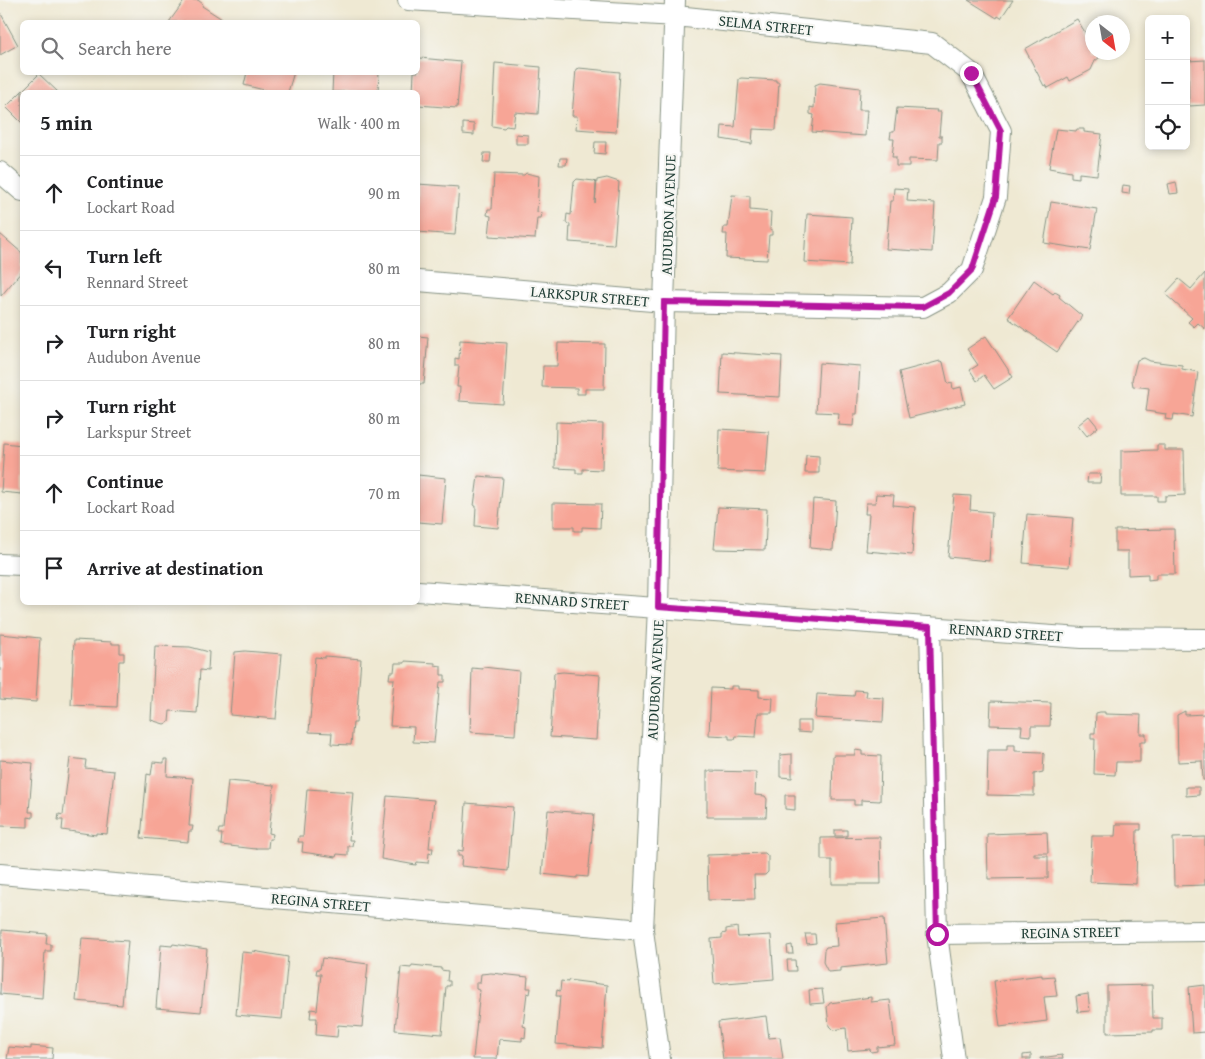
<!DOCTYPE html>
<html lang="en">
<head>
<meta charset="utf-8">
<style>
  body { margin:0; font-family:"Gentium Book Plus",serif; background:#f6f6f6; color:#202124 }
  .controls { position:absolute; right:15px; top:15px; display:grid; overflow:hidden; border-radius:8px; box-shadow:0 2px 8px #0003 }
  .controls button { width:45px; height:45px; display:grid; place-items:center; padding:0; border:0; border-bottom:1px solid #e0e0e0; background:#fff; color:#202124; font:25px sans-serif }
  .compass { position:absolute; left:1085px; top:15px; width:45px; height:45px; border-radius:50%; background:#fff; box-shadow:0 2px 8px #0003; rotate:149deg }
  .stop { position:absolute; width:15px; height:15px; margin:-11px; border:4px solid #b5179e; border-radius:50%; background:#fff }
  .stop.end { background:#b5179e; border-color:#fff; box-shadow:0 1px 5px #0008 }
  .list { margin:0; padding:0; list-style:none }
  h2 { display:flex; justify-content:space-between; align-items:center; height:65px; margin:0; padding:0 20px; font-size:21px }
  h2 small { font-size:16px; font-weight:400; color:#757577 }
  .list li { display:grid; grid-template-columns:32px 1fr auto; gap:15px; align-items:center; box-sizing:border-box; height:75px; padding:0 20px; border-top:1px solid #e0e0e0 }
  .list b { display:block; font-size:19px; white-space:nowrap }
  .list p { margin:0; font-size:16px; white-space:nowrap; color:#757577 }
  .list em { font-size:16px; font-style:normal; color:#757577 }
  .icon { flex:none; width:28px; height:28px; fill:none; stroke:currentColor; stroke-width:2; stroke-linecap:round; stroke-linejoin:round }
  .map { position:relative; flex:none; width:1205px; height:1059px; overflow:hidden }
  .search { position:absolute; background:#fff; box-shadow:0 2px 8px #0003; left:20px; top:20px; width:400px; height:55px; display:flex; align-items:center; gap:12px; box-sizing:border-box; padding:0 18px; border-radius:8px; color:#757577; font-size:19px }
  .panel { position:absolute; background:#fff; box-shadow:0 2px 8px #0003; left:20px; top:90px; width:400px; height:515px; border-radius:8px }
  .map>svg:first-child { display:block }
  .building { fill:#f7a596 }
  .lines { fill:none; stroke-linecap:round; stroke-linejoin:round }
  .street-casing { stroke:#879384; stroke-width:22 }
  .street { stroke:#fff; stroke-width:20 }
  .route { stroke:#b5179e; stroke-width:6 }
  .labels { text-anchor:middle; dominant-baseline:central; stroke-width:4.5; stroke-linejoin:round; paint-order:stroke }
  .street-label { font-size:15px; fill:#1f3d34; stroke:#f6f6f2 }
</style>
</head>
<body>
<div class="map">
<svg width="1205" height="1059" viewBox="0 0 1205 1059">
  <rect width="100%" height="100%" fill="#f6f6f2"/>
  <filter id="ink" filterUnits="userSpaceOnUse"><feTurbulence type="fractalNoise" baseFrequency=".02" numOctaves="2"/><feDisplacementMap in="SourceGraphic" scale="10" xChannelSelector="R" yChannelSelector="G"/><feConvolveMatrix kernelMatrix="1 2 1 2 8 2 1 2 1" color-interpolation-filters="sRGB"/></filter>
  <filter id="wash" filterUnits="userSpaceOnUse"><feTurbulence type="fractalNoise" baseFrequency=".0096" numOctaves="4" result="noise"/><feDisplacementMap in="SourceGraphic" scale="20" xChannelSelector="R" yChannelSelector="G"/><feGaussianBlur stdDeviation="1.12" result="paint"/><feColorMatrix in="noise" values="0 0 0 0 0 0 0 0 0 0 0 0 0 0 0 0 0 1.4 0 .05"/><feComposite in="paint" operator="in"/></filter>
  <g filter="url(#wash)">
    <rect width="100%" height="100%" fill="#efe9d3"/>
    <g id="blocks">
      <path class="building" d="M185 0H198L203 4 202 6 222 19 221 20 223 22H169Z
        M968 0H1013L1001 18 998 16 997 18Z
        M0 12 18 45 0 55Z
        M1077 19 1092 44V52H1097L1099 58 1095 61 1091 70 1070 81 1068 77 1048 88 1046 85 1044 86 1025 49Z
        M420 58 461 62 457 108 418 105V92H413L414 72H418V59Z
        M1205 60V105L1189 106 1188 61Z
        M495 63 541 67 538 114 515 112 513 127 506 126 504 128 492 126Z
        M579 68 620 72 616 132 576 129 577 116H572L576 69Z
        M247 72H294L288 92H272L244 85Z
        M333 72H379L378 92H332Z
        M39 74 58 92H22V123L6 107Z
        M741 78 776 80V82H779L776 130 753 129 752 144 721 139 722 126 735 127 739 79Z
        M820 83 860 88 859 110H867L865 136 812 132 814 115 810 114V107L814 108 815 85Z
        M897 108 937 110 936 112H941L939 136H942V142H939L938 160 909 159V166H896V157H892L894 139H890L891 132H894Z
        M463 123 474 124V135L463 134Z
        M1056 129 1076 131 1077 129H1084V132L1102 134 1097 175 1079 173V178L1071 177V172L1049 168Z
        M516 134 528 135V144H516Z
        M595 142H606L605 154 594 153Z
        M484 153H491L490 162H483Z
        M560 158H567L566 165H559Z
        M526 173 539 176 537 212 542 213 541 218H537L535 239 489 236 491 216 487 215 488 209H492L494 174 524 175Z
        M607 178 619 182 614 245 569 242 570 224 566 223 567 214 571 215 574 182 577 179 594 181 596 183 595 203 597 180Z
        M1176 182 1178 193 1170 194 1168 184Z
        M418 184 459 187 455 235 418 232Z
        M1123 185 1130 186 1129 194 1122 193Z
        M894 188 908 189 907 201 935 203 932 252 886 249 890 201H893Z
        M732 195 750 196V210L771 212 770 230 772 229V235H769L767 260 726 258 727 234H723L724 227H728Z
        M1051 202 1097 209 1090 250 1044 243Z
        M807 214 852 217 850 265 804 262Z
        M0 234 22 253V271L1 296Z
        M1205 273V329L1198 323 1194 327 1188 322 1192 318 1165 294 1179 279 1191 289Z
        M1034 280 1053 294 1055 292 1060 295 1059 297 1082 316 1057 352 1008 318Z
        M418 336 428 337 424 384H418Z
        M986 336 1013 377 994 389 984 375 977 381 970 370 978 365 967 349Z
        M460 340 507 343 503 404 459 401 460 387H457L459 366H455V358L459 359Z
        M558 343 605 344 604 389H585V394H577V388L542 387 543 366H557Z
        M722 352 782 356 780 397 720 394Z
        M1144 358 1150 361 1182 365V369L1198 372 1192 417 1174 414 1173 420 1165 419 1166 414 1146 411 1149 388 1133 386 1132 380 1137 360Z
        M940 361 943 362 948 384 952 383 953 389 961 387 965 404 909 418 899 372Z
        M819 363 860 366 857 414H854L853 426 838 425 839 413 816 412Z
        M1089 416 1098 427 1087 436 1078 425Z
        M556 422 603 424 602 470 583 469V473H576V469L555 468Z
        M719 429 769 432 766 473 718 471Z
        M4 443 22 445V494L1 492Z
        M1157 445H1165V450H1184L1185 495 1165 496V501H1157V496H1121V451L1157 450Z
        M806 455 819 456V473H805Z
        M1088 474H1101L1100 483H1087Z
        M418 475 446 478 442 524 418 522Z
        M478 476 503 478 498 528 475 526 476 506H474Z
        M876 494 894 495 893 505 915 507 912 555 866 551 869 514H865L866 503H875Z
        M954 495 971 496 970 510 992 512 989 561 948 557Z
        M813 499 836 501 833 550 810 548Z
        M553 503 601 504 600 528 582 527V531H574V527H553Z
        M718 507 767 509 765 550 714 549Z
        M1027 514 1073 518 1069 567 1023 563Z
        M1174 529 1175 574H1156V579L1148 580V574L1128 575V551H1115V530Z
        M0 634 40 638 36 702 0 699Z
        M74 640 112 642V644H120V653H124V661H119L117 707 71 705Z
        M155 646 190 647 209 652 208 671 200 670 197 713 170 711 169 722 164 724 151 720Z
        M245 651 282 654 276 719 230 715 235 652Z
        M325 656 361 659 356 723H353L351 745 331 744 332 733 309 732 315 657 325 658Z
        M405 661 435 663V665L441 666V675H445V682H440L434 743 413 742 414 727 390 726 394 679H389L390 672H394L395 663H405Z
        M483 667 519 671 515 735 470 732 472 668 483 669Z
        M563 672 600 675 596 740 550 737 554 673Z
        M731 686H738V689L759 690V697L773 698 772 713H758L756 737 736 736 735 739H729V736L709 735 711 688 731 689Z
        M855 690 867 691 866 697 884 698 883 722 815 718 817 694 854 696Z
        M991 701 1051 703 1050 726H1031V736L1021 735 1022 726 990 725Z
        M1185 711V715L1205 714V780H1203L1202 761 1178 762 1177 715Z
        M1100 712H1105V714L1141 715 1140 734H1146V742H1140V762H1116L1115 775 1094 774 1095 739H1091V733H1095L1096 713Z
        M798 721H811V733L798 732Z
        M1007 745H1015V751L1042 752 1044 754 1043 772 1034 774V796L987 795 988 750H1007Z
        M855 750 862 751V755L881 756 880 801 861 800V805H854V800H832L833 755H855Z
        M792 754V778L780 777V755Z
        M70 758 86 760 85 768 114 771 107 834 96 833V835L62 830 63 820H58L59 814 63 815Z
        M164 759H168L167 776 193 778 189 826H193L192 831H189L188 842 141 838 147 774 151 775 153 762 164 763Z
        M0 760 33 763 29 812H33V818L28 817V827L0 826Z
        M707 771 756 772 755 795 765 796 767 799 766 817H707Z
        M228 781 274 785 269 833 273 834 272 839H269L268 848H256V849L221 845 222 834H218L219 829H223Z
        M1186 787H1199V795L1186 796Z
        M307 789 353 792 349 840H353L352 846H348V855L337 854 336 857 302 852 303 842H298L299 836H303Z
        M785 795H795V810L785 809Z
        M387 796 434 800 429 848H433L432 854 429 853 428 863 417 862 416 865 381 859Z
        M466 803 513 807 508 871 461 866 462 856H458V850L463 851Z
        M548 810 594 814 588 877 577 876V878L542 874Z
        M1116 824H1141V830H1137L1136 884 1090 882 1092 836H1115Z
        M835 830H847V836H835Z
        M1047 832 1048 853H1034V856H1048V878L988 879 987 834Z
        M880 837 881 884H832V860H821V838Z
        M1205 837V885L1174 886 1173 838Z
        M765 853 768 856V872L765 875H754L755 899 708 900 707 855Z
        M884 918 888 963 840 968V971L828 972 823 962 824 950 826 947 837 946 835 922Z
        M737 927 738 937 771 935 774 979 714 984 711 939 722 938V934L726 933V929Z
        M2 930 47 934 46 944H51V951H45L42 998 0 994Z
        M805 934H815L816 943 807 944Z
        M82 938 128 941 122 1005 76 1001Z
        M173 944 207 949 201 1012 156 1008 161 945 172 946Z
        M792 945 793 954H788L787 946Z
        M253 951 288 957 282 1019 236 1015 242 952 252 953Z
        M322 958 368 964 362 1027 338 1025 337 1037 316 1035 317 1018H310L311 1009 317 1010 321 974H316L317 969H320Z
        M787 960H795L796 971H788Z
        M412 965 441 968V970L448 971 447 981H450V986H446L442 1034 395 1030 401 967 411 968Z
        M491 973 528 977 527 988H531L530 994 527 993 523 1026 526 1027 525 1038 522 1037V1041L499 1039 497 1059H473L480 990 476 989V983H480L481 974Z
        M1042 975V977L1054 976 1057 996 1044 997 1047 1021 1000 1027 994 981Z
        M568 980 607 985 602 1048 556 1044 560 996H556L557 990 560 991 561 981 568 982Z
        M1152 985 1153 1018H1162V1030H1153V1032L1107 1033V986Z
        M1205 985V1032L1192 1033 1189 987Z
        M822 989 824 1003 810 1004 809 990Z
        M1088 994 1090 1011 1078 1012 1076 996Z
        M871 997V1002L890 1000 895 1045 877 1047V1051L871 1052 870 1049 848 1051 846 1028 833 1030 829 1026 827 1007 830 1003Z
        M766 1016 769 1038 780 1037 783 1059H723L718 1022Z
        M31 1046 53 1048 52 1059H7L9 1047 31 1049Z
        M1031 1054V1059H1023V1055Z
        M1062 1055 1063 1059H1040V1058Z"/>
    </g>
  </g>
  <g filter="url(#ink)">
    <use href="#blocks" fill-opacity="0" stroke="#879384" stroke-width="1"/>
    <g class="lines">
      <defs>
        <path id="street" d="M408 0 676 16 932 43 971 73 1001 131 996 197 972 270 949 293 923 307 664 302 418 281
          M0 172 22 191
          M0 564 22 565
          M418 591 1082 638 1205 639
          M930 627 937 934 954 1059
          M0 874 643 930
          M937 934 1205 931
          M660 1059 643 930 658 607 664 302 675 0"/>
      </defs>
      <use href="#street" class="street-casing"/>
      <use href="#street" class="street"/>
    </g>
  </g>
  <g class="lines" filter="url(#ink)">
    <path class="route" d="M937 934 930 627 658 607 664 302 923 307 949 293 972 270 996 197 1001 131 971 73"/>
  </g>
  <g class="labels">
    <g class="street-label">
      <text transform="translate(766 25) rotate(6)">SELMA STREET</text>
      <text transform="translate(668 215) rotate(-88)">AUDUBON AVENUE</text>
      <text transform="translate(590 296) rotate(5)">LARKSPUR STREET</text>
      <text transform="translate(572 601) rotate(4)">RENNARD STREET</text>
      <text transform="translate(1006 632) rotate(4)">RENNARD STREET</text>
      <text transform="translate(655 680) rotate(-87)">AUDUBON AVENUE</text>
      <text transform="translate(321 902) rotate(5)">REGINA STREET</text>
      <text transform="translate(1071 932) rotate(-1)">REGINA STREET</text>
    </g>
  </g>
</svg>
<div class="controls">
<button>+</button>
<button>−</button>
<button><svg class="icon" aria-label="locate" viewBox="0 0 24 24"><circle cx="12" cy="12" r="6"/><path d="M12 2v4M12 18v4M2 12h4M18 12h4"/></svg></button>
</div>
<svg class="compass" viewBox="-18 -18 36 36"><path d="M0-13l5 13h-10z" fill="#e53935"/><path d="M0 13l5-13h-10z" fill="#757577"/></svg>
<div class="stop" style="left:937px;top:934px"></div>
<div class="stop end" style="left:971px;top:73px"></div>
<div class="search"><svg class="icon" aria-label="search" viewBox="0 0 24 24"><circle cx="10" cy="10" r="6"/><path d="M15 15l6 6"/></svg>Search here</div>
<section class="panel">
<h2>5 min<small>Walk · 400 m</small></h2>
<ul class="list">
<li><svg class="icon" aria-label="ahead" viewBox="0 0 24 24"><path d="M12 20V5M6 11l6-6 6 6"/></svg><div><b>Continue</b><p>Lockart Road</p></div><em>90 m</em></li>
<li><svg class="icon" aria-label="left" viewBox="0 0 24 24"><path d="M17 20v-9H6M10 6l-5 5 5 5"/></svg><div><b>Turn left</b><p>Rennard Street</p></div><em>80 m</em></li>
<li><svg class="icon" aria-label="right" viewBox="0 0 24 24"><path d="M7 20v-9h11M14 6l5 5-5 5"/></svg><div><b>Turn right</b><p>Audubon Avenue</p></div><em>80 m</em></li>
<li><svg class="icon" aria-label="right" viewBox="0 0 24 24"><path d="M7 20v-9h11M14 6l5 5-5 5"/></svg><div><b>Turn right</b><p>Larkspur Street</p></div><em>80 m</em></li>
<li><svg class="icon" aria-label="ahead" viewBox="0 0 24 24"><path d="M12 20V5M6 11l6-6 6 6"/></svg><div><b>Continue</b><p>Lockart Road</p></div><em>70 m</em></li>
<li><svg class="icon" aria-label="arrive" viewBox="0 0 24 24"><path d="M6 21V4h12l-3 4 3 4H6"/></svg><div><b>Arrive at destination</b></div></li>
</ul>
</section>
</div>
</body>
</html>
